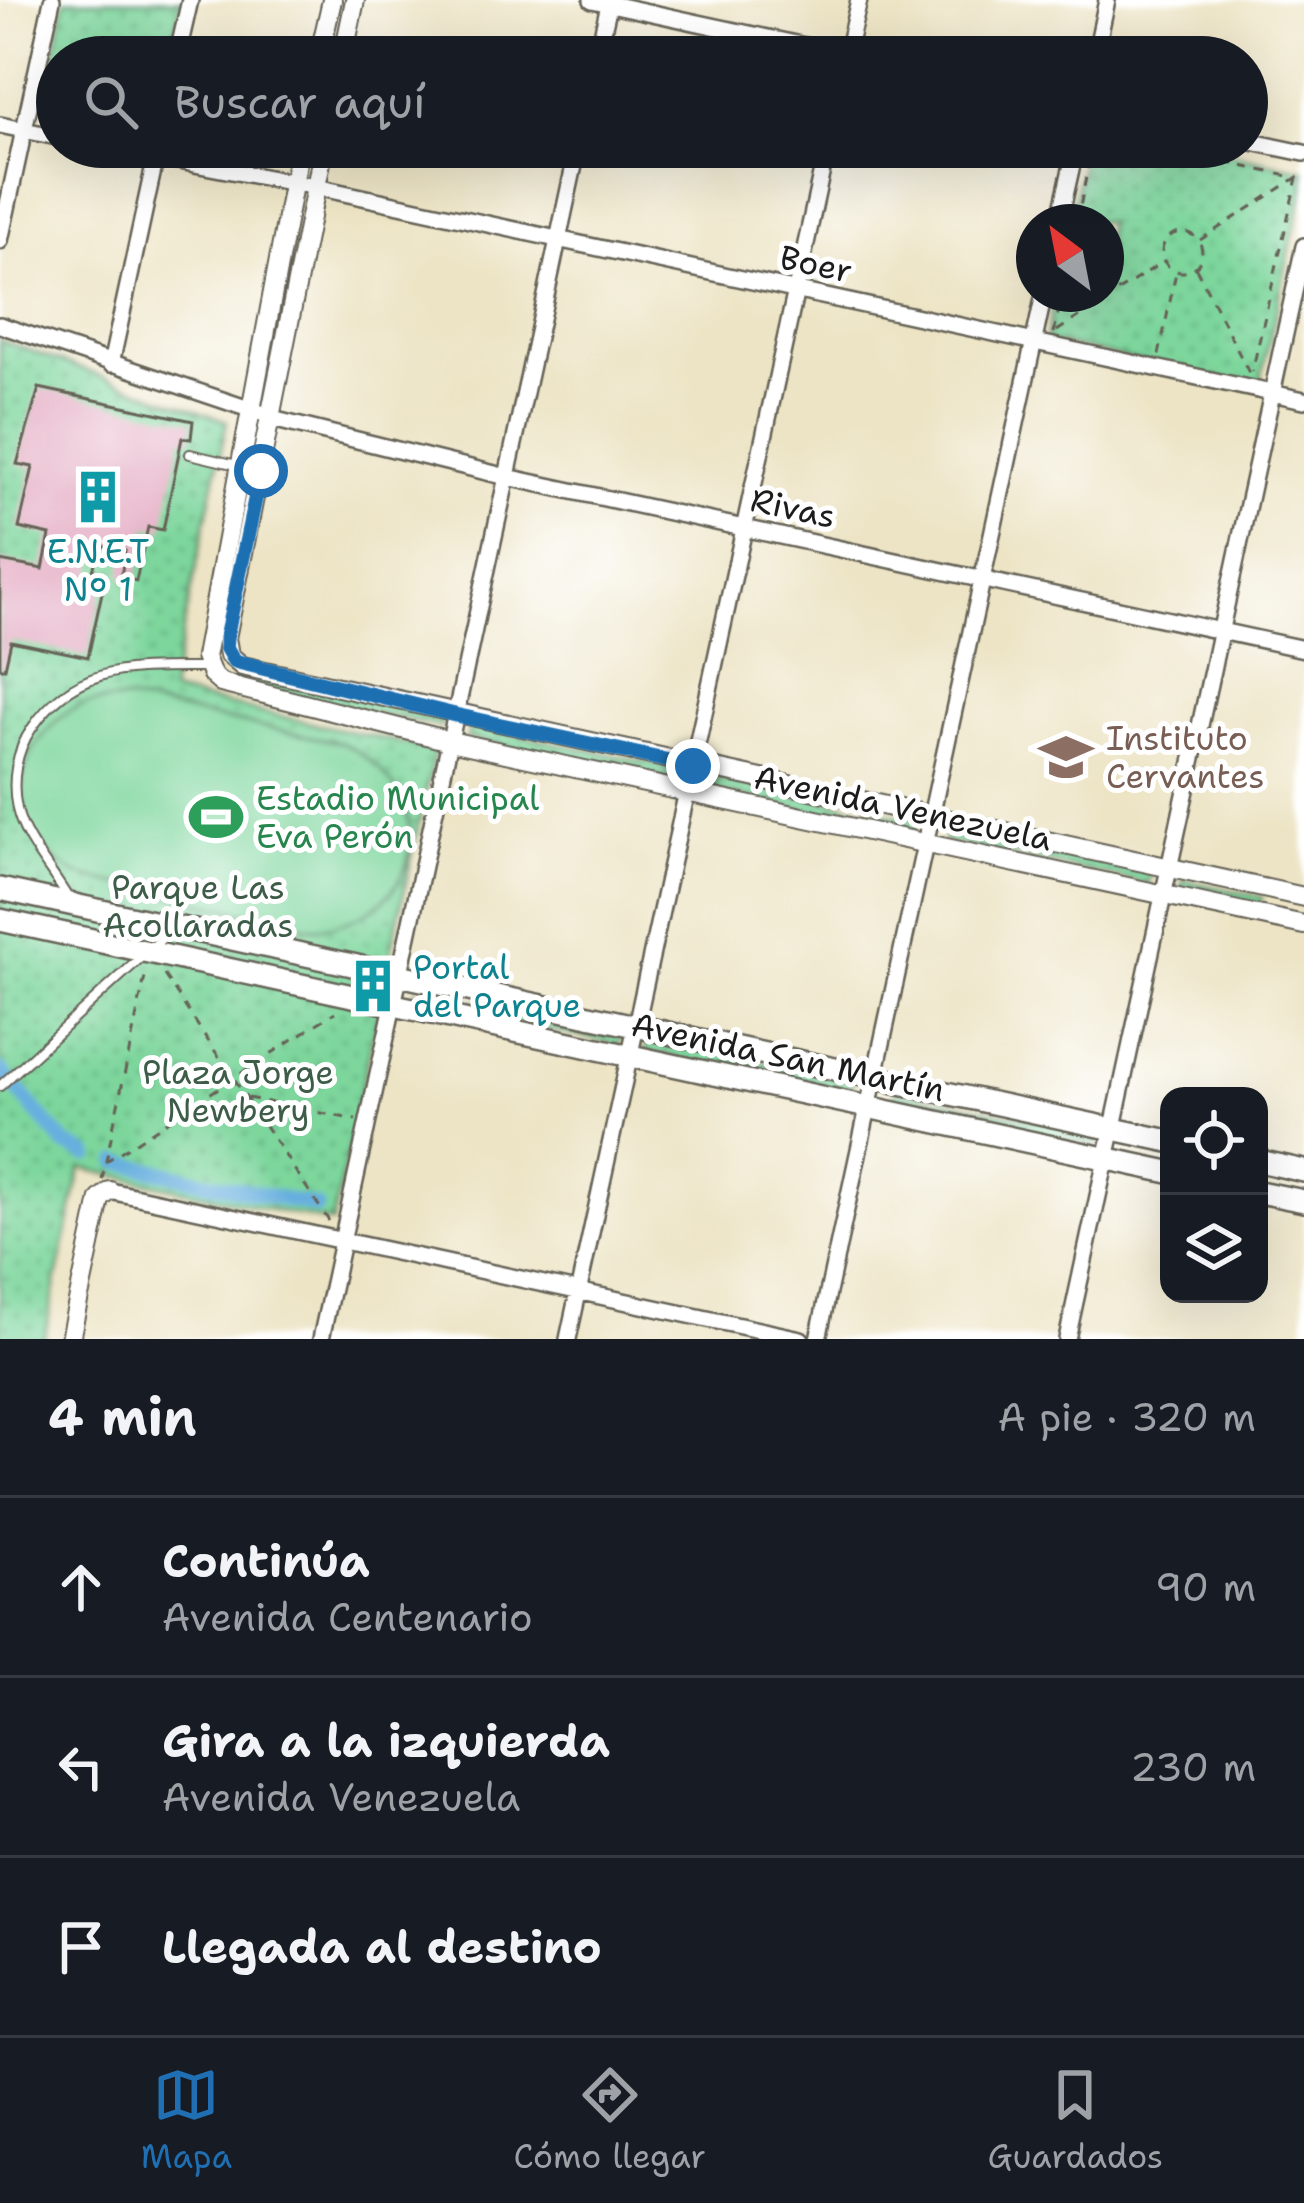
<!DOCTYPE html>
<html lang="es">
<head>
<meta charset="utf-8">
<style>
  body { margin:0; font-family:"Shantell Sans",sans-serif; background:#20242c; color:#f1f3f6 }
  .controls { position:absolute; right:36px; bottom:36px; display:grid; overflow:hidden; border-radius:24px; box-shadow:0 12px 48px #0002 }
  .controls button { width:108px; height:108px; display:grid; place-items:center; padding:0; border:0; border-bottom:3px solid #363941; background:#171b24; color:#f1f3f6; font:60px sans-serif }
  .compass { position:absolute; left:1016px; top:204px; width:108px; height:108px; border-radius:50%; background:#171b24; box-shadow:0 12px 48px #0002; rotate:328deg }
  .stop { position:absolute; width:36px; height:36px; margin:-27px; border:9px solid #1f6fb2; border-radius:50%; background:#fff }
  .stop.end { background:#1f6fb2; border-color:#fff; box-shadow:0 3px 12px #0008 }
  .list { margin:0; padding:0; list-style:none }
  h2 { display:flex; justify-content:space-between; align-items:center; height:156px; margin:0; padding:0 48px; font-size:51px }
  h2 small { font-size:39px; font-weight:400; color:#9ea1a6 }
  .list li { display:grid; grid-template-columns:78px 1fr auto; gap:36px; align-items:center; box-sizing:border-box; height:180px; padding:0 48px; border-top:3px solid #363941 }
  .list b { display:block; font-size:45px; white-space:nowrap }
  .list p { margin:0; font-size:39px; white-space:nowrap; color:#9ea1a6 }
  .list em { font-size:39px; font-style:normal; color:#9ea1a6 }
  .icon { flex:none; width:66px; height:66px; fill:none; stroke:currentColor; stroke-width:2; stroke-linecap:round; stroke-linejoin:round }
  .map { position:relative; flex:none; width:1304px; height:1339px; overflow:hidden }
  .search { position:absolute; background:#171b24; box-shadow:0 12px 48px #0002; left:36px; right:36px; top:36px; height:132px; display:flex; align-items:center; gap:30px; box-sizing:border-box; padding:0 42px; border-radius:66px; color:#9ea1a6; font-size:45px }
  .sheet { height:696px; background:#171b24 }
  nav { display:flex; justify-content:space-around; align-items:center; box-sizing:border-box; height:168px; border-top:3px solid #363941; background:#171b24; font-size:33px; color:#9ea1a6 }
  nav a { display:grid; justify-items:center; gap:6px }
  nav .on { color:#1f6fb2 }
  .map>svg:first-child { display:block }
  .grass { fill:url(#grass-dots); stroke:#4c795c; stroke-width:3 }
  .garden { fill:#7dd69c; stroke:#4c795c; stroke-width:3 }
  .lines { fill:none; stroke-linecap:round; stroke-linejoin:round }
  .canal { stroke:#68afdf; stroke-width:15 }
  .building { fill:#e4acc3 }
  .service-casing { stroke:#656257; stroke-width:12 }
  .minor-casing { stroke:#656257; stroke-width:20 }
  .tertiary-casing { stroke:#656257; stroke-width:22 }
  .secondary-casing { stroke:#656257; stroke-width:26 }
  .path { stroke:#656257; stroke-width:3; stroke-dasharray:9 9; stroke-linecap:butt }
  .service { stroke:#fff; stroke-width:8 }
  .minor { stroke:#fff; stroke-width:15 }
  .tertiary { stroke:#fff; stroke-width:18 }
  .secondary { stroke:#fff; stroke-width:21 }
  .route { stroke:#1f6fb2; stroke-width:15 }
  .labels { text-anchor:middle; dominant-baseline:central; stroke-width:10; stroke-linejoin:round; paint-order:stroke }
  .street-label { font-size:33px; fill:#1c1c1c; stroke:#fff }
  .culture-label { font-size:33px; fill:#0d838f; stroke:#fff }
  .education-label { font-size:33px; fill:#785e54; stroke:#fff; text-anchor:start }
  .leisure-label { font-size:33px; fill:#27864d; stroke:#fff; text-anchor:start }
  .park-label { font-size:33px; fill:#3e5d49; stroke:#fff }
</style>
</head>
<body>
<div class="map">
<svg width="1304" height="1339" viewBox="0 0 1304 1339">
  <defs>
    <pattern id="grass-dots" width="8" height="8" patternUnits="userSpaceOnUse" patternTransform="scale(3)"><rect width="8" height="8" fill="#7dd69c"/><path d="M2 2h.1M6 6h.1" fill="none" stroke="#6bb786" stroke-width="1.8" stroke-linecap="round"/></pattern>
  </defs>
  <rect width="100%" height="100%" fill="#fff"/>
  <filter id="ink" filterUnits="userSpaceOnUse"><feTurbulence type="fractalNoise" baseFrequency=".00833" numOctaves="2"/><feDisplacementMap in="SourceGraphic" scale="24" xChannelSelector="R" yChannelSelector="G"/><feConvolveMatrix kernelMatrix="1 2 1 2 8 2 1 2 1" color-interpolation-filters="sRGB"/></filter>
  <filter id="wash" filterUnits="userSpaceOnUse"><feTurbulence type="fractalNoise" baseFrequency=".004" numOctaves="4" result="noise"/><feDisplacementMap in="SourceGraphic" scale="48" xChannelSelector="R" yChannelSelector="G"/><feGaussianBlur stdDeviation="2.7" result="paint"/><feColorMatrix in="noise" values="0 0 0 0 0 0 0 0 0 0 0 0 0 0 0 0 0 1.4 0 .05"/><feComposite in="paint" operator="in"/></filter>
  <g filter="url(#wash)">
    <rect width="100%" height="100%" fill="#ede4c5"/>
    <path class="grass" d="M65 0H182L169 57H54Z
      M1085 147H1201L1304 170V188L1259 387 1046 341 1055 294H1106V222H1070Z
      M0 340 227 421 170 692 435 750 332 1223 81 1168 44 1339H0Z
      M239 671 444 714 441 727 236 684Z
      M470 725 675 768 672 781 467 738Z
      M713 777 918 820 915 833 710 790Z
      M947 828 1152 871 1149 884 944 841Z
      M1183 880 1262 897 1260 910 1180 893Z
      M416 989 621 1032 619 1045 414 1002Z
      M648 1038 853 1081 850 1094 645 1051Z
      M895 1090 1100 1133 1097 1146 892 1103Z"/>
    <path class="garden" d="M127 700 342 743C442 792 432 915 315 928L78 875C25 848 1 784 44 735 54 723 65 711 80 706 93 701 112 702 127 700Z"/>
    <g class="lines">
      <path class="canal" d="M0 1070 65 1144 88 1155
        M118 1162 317 1207"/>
    </g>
    <g id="blocks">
      <path class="building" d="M39 388 193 421 191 439 182 438 163 530 148 527 136 581 121 577 125 551 99 545 90 585 103 588 88 657 11 641 5 668H0V561L43 569 50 535 19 528 33 467 17 464Z"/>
    </g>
  </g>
  <g filter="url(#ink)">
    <use href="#blocks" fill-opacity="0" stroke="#656257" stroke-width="3"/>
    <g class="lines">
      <defs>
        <path id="service" d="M190 454 241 466
          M68 898C52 870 24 841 17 809 11 781 16 751 32 728 78 661 135 669 208 668
          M0 1086 170 931"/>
        <path id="minor" d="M592 0 856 57
          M177 57 190 0
          M597 57 610 0
          M846 57 859 0
          M1095 57 1107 0
          M0 125 57 137
          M1247 141 1304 153
          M105 147 316 187 1304 400
          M1059 222 1076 147
          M0 241 52 0
          M0 325 261 413
          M111 364 158 147
          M272 419 507 477 1304 649
          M110 1191 801 1339
          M321 1339 578 147
          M568 1339 827 147
          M818 1339 1044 294
          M1067 1339 1304 246"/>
        <path id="tertiary" d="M319 57 332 0
          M343 57 355 0
          M300 147 205 657 212 675 221 683 450 741 1304 925
          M229 655 242 666 1304 897
          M229 655 226 638 324 147
          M70 1339 100 1199 110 1191"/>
        <path id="secondary" d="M0 889 1169 1141
          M0 920 1169 1172
          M1259 1161 1304 1171
          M1259 1192 1304 1201"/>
      </defs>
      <use href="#service" class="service-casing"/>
      <use href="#minor" class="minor-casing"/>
      <use href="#tertiary" class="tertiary-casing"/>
      <use href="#secondary" class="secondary-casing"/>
      <path class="path" d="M1155 147 1297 178 1252 372
        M1077 222 1092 147
        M1162 252a20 20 0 1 1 40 0a20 20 0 1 1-40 0Z
        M1200 240 1304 173
        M1196 268 1249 373
        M1057 331 1164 261
        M1054 333 1062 294
        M1159 355 1176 272
        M164 975 329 1221
        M248 1098 356 1120
        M105 1162 335 1012
        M102 1180 146 972"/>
      <use href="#service" class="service"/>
      <use href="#minor" class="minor"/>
      <use href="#tertiary" class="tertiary"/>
      <use href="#secondary" class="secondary"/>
    </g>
  </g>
  <g class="lines" filter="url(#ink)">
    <path class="route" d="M261 471 226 638V647L234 661 455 715 693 766"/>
  </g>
  <defs>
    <symbol id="building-bare" viewBox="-9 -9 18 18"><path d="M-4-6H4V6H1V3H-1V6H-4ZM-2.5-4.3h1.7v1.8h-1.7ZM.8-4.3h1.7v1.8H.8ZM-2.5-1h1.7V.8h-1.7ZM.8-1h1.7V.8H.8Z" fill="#0f9aa8" stroke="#fff" stroke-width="2.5" paint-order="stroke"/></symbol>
    <symbol id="school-bare" viewBox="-9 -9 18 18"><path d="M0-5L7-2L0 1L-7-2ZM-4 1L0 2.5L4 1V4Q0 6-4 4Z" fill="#8d6e63" stroke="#fff" stroke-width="2.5" paint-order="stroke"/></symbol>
    <symbol id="stadium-bare" viewBox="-9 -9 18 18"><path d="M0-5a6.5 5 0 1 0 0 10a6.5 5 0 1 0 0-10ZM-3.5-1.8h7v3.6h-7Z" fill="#2e9e5b" stroke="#fff" stroke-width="2.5" paint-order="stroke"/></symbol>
  </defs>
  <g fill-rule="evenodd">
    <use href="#building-bare" x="60" y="459" width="76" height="76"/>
    <use href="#school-bare" x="1028" y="719" width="76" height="76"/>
    <use href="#stadium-bare" x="178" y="779" width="76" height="76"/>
    <use href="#building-bare" x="335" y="948" width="76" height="76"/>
  </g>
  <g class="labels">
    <g class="street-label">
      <text transform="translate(816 264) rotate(12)">Boer</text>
      <text transform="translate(793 508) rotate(12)">Rivas</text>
      <text transform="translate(903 808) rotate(12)">Avenida Venezuela</text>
      <text transform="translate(788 1057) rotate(12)">Avenida San Martín</text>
    </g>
    <g class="culture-label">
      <text x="98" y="551">E.N.E.T<tspan x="98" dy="38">N° 1</tspan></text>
      <text x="413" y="967" text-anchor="start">Portal<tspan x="413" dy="38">del Parque</tspan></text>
    </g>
    <g class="education-label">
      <text x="1106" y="738">Instituto<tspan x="1106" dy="38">Cervantes</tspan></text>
    </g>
    <g class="leisure-label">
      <text x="256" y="798">Estadio Municipal<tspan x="256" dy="38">Eva Perón</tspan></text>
    </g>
    <g class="park-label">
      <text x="198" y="887">Parque Las<tspan x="198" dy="38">Acollaradas</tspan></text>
      <text x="238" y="1072">Plaza Jorge<tspan x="238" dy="38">Newbery</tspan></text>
    </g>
  </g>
</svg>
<div class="controls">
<button><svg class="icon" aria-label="locate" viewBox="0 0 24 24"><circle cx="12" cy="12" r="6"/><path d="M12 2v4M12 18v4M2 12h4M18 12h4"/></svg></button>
<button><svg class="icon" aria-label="layers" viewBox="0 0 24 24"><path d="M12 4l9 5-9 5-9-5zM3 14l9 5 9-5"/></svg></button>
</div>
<svg class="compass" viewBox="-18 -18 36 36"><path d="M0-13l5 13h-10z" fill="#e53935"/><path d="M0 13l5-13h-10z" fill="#9ea1a6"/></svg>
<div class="stop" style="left:261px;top:471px"></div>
<div class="stop end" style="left:693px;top:766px"></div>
<div class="search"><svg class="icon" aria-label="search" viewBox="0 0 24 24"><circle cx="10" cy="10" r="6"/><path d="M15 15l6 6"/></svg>Buscar aquí</div>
</div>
<section class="sheet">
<h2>4 min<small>A pie · 320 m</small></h2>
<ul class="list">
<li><svg class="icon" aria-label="ahead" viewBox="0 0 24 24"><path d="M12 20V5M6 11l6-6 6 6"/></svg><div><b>Continúa</b><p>Avenida Centenario</p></div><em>90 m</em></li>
<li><svg class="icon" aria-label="left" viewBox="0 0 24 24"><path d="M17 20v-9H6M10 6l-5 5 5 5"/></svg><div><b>Gira a la izquierda</b><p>Avenida Venezuela</p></div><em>230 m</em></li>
<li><svg class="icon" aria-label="arrive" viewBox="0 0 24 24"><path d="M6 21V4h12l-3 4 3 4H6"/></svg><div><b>Llegada al destino</b></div></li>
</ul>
</section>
<nav>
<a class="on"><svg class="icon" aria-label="map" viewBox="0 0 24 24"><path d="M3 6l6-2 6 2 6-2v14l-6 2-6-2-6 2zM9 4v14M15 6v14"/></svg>Mapa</a>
<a><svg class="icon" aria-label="directions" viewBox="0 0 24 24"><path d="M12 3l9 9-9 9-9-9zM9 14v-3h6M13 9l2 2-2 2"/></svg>Cómo llegar</a>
<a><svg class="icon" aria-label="saved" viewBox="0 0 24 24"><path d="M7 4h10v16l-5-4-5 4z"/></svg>Guardados</a>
</nav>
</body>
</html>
